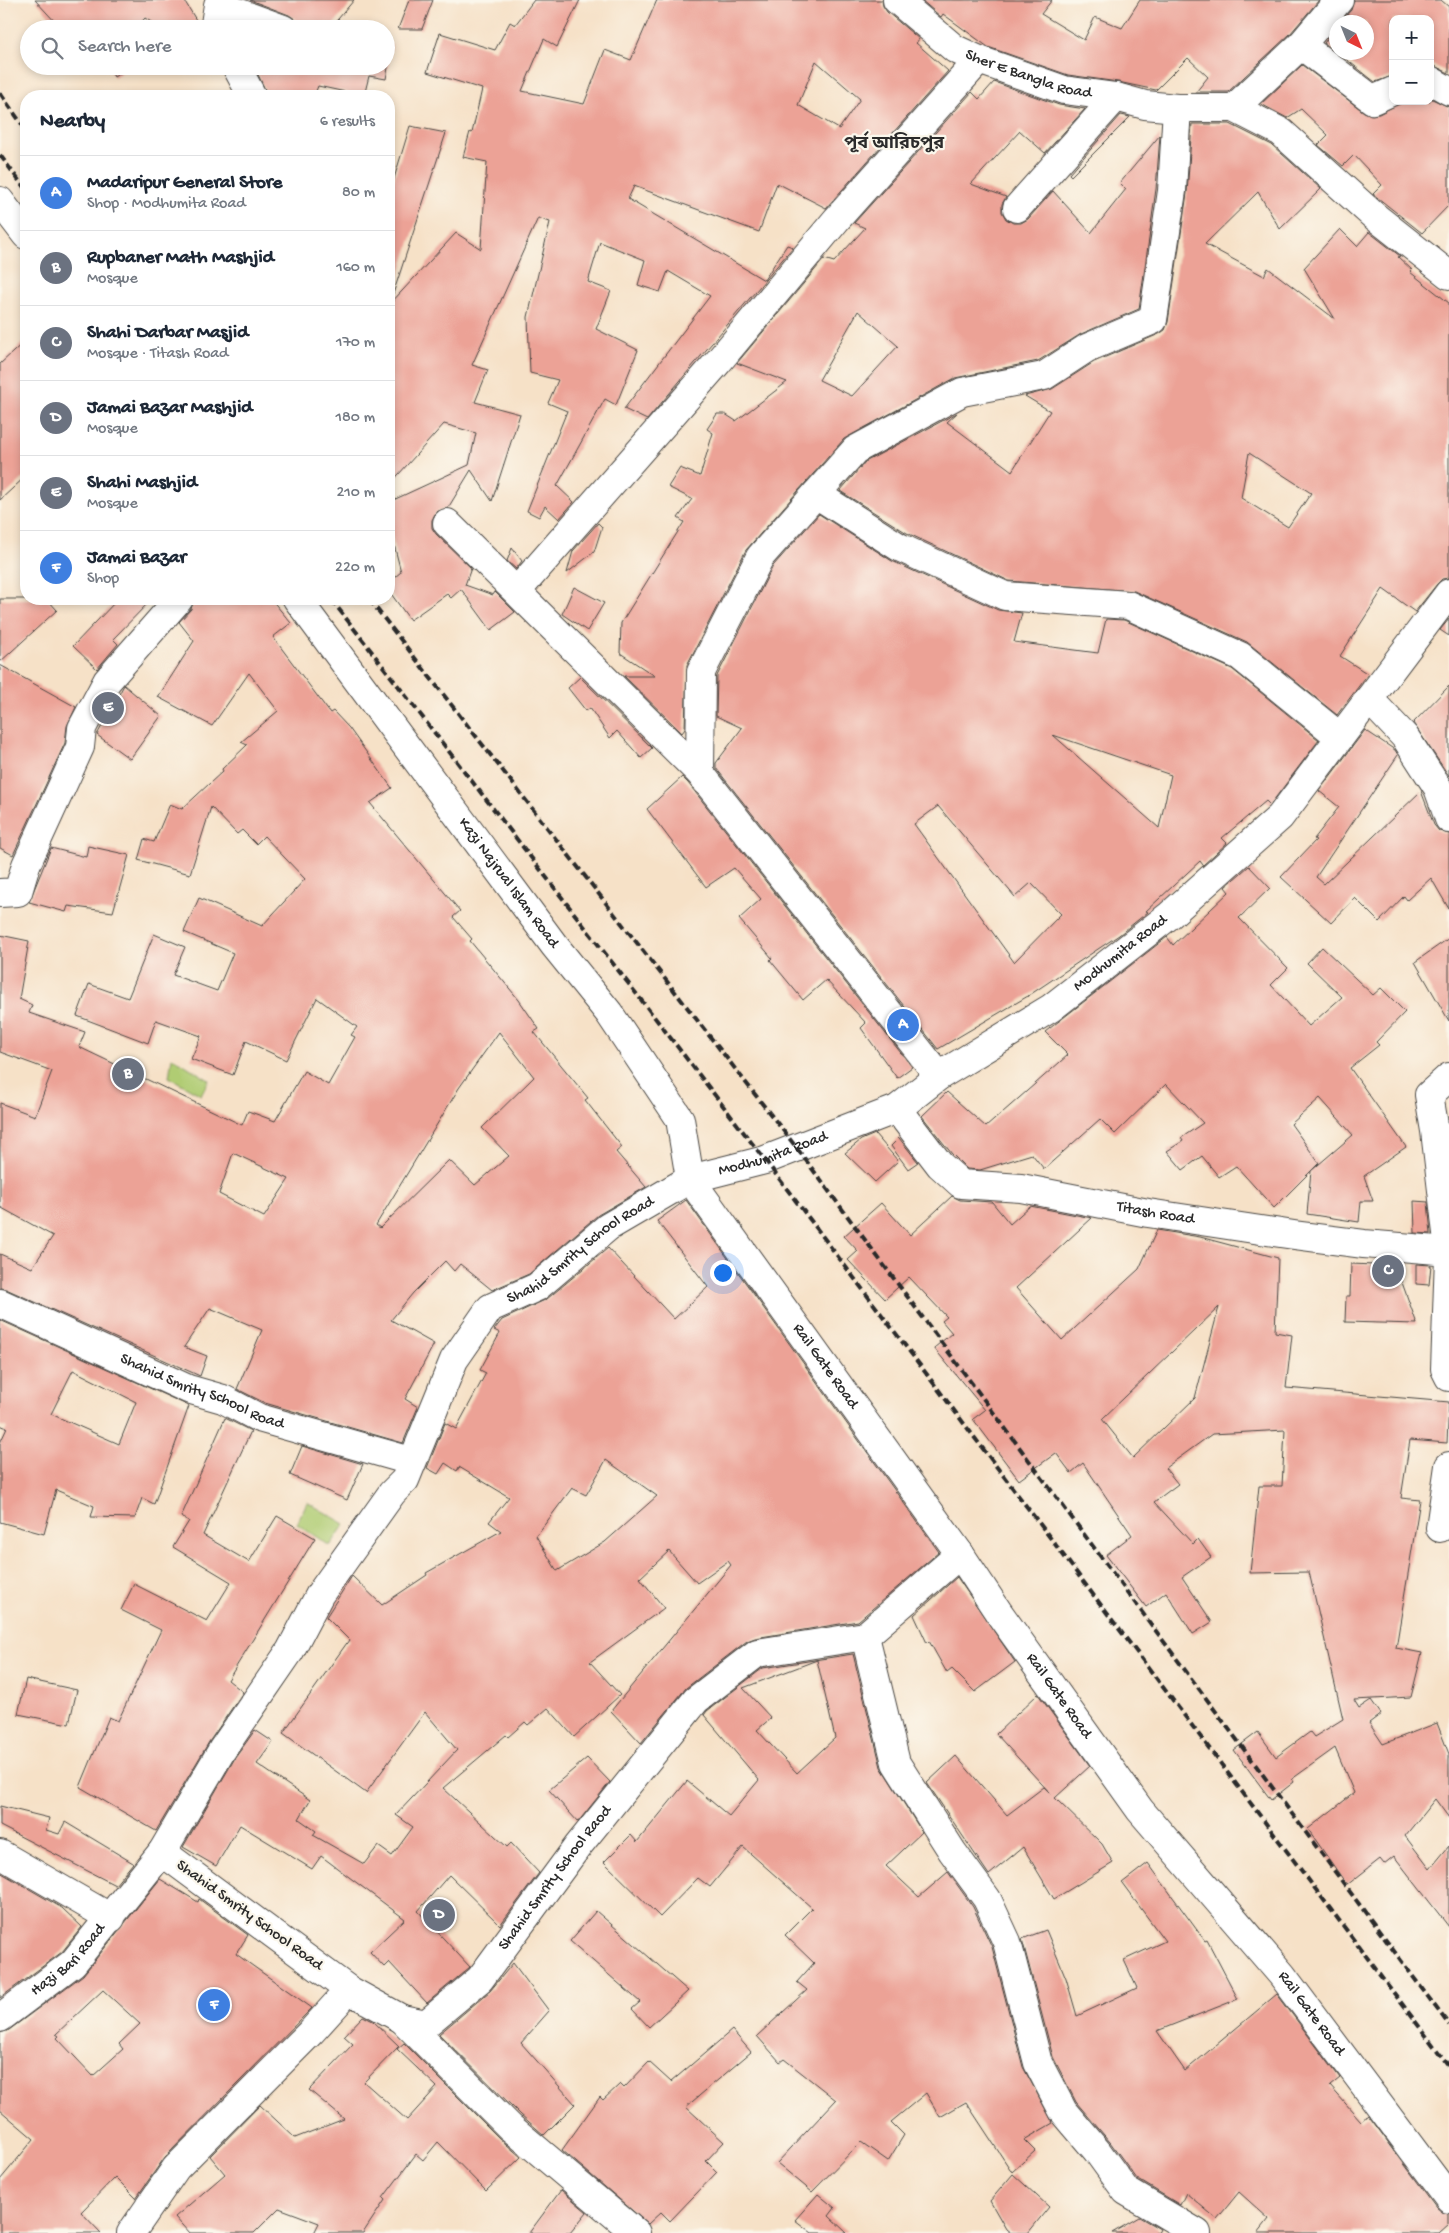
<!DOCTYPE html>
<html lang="en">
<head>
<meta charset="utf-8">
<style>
  body { margin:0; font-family:"Gochi Hand","Noto Sans Bengali",sans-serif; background:#f2f2f3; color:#1f2937 }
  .controls { position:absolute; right:15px; top:15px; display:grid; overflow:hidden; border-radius:10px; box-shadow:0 2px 8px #0003 }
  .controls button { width:45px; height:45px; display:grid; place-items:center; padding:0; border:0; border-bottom:1px solid #e0e1e3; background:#fff; color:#1f2937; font:25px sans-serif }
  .compass { position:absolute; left:1329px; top:15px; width:45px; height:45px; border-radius:50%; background:#fff; box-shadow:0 2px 8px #0003; rotate:137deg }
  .you { position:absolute; left:722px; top:1272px; width:18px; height:18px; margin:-12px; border:4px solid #fff; border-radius:50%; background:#1a73e8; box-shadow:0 0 0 8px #1a73e833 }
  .badge { display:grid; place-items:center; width:32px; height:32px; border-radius:50%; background:#b5179e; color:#fff; font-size:16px; font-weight:700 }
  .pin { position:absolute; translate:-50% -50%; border:2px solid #fff; box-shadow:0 1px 5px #0006 }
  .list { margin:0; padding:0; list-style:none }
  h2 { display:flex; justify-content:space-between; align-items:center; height:65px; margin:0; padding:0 20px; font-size:21px }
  h2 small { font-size:16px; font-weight:400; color:#747a83 }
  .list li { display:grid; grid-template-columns:32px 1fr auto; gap:15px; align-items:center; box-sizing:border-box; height:75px; padding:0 20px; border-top:1px solid #e0e1e3 }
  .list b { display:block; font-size:19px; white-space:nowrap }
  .list p { margin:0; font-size:16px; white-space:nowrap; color:#747a83 }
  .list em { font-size:16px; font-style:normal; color:#747a83 }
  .icon { flex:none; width:28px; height:28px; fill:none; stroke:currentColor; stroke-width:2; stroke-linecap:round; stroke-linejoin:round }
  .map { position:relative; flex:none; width:1449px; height:2233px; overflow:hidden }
  .search { position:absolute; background:#fff; box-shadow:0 2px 8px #0003; left:20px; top:20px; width:375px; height:55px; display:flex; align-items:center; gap:12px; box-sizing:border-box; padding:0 18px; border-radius:28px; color:#747a83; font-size:19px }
  .panel { position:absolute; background:#fff; box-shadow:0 2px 8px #0003; left:20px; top:90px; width:375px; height:515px; border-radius:20px }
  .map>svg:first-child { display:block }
  .green { fill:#b0cc73; stroke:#6e7c4f }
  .building { fill:#eca296; fill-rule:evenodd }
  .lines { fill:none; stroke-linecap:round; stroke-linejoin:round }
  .street-casing { stroke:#494642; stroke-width:30 }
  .street { stroke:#fff; stroke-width:28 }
  .rail { stroke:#2b2b2b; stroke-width:4; stroke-dasharray:8 4; stroke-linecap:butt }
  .labels { text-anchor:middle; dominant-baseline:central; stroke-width:4.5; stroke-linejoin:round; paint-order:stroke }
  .street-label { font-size:16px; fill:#2b2b2b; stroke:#fbf7ec }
  .neighbourhood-label { font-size:18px; font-weight:bold; fill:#2b2b2b; stroke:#fbf7ec }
</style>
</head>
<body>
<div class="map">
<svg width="1449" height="2233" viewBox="0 0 1449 2233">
  <rect width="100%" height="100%" fill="#fbf7ec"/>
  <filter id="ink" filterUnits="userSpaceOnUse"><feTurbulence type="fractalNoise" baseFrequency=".02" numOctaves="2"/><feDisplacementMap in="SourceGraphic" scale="10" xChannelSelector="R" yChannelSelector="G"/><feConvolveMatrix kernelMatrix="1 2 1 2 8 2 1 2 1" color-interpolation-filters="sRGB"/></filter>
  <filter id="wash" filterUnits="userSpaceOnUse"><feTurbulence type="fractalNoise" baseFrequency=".0096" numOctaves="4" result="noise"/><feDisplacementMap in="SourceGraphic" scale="20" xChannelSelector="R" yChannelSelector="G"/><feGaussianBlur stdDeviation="1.12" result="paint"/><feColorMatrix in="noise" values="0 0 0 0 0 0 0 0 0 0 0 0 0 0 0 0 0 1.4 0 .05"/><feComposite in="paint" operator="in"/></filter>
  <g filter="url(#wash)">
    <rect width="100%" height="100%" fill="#f6e1c7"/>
    <path class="green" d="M172 1057 209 1080 201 1095 169 1077Z
      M307 1502 345 1524 330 1546 297 1524Z"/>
    <g id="blocks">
      <path class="building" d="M35 0H184L199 25 193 29H162L145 18 137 27 139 29H53L58 25Z
        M250 0H354L333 25 345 29H298L295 19 289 15Z
        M409 0H433L422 29H398Z
        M534 0H580L557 47 544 39 522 91 584 104 605 50 631 60 657 0H882L883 6 887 12 919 39 916 43 948 71 826 208 777 183 759 232 634 186 628 199 764 280 787 245 793 247 647 420 624 409 710 296 668 271 660 292 638 285 645 260 600 242 588 282 611 291 596 329 638 350 616 405 605 399 557 486 574 502 559 519 545 506 539 517 527 511 567 411 548 403 558 380 530 373 528 317 550 222 538 218 472 365 488 370 475 402 520 414 492 501 471 470 448 508 436 512 432 520V528L436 534 471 568 465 585 493 595 495 592 515 612 491 630 461 589 451 598 447 594 410 620 389 591V582L401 572 389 525V502L469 465 476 433 444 424 389 485V305L456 233 481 249 487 162 463 157 470 132 472 133 482 89 427 72 440 33 495 50 510 22 515 25ZM816 61 860 99 839 129 798 105Z
        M921 0H1052L1041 14 1084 40 1095 17 1122 28 1140 0H1319L1290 34 1228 92H1196L1208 77 1188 58 1156 90 1118 82 1068 75 988 47 943 14 941 17Z
        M1354 0H1441L1449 7V73L1430 64V19H1393V76L1375 82 1337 52H1366V22H1340L1351 10Z
        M1336 27V52L1324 43Z
        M386 43 392 45 386 79 369 76 364 96 318 86 314 96H268L254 66H386Z
        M1302 65 1364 112 1371 115 1379 114 1404 101H1430V98L1449 107V205L1422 233 1373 194 1382 185 1354 155 1343 166 1318 145 1328 135 1301 109 1287 118 1261 104Z
        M108 66H131L114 77Z
        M994 82 1059 105 1085 109 1045 153 1020 131 971 184 1006 197 1002 204V212L1006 219 1013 223H1021L1028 219 1053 191 1091 233 1126 189 1120 183 1160 135 1156 189 1139 309 1081 334 1038 361 955 378 844 439 746 550 687 665 685 729 682 733 624 676H655L620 653 621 623 684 522 678 518 692 499 668 487 680 468 700 476 713 433 707 429 717 414H725L736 421 787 382 737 363 824 259 834 262 865 228 854 223 972 92 979 99ZM858 311 898 346 852 396 819 380Z
        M1121 115 1130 117 1071 176 1069 174Z
        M1192 124H1230L1272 145 1321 189 1280 229 1258 192 1205 244 1264 276 1268 268 1335 319 1304 268 1340 229 1357 246 1369 232 1400 256 1398 257 1412 270 1410 272 1449 303V578L1442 579 1437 584 1415 612 1383 589 1340 656 1368 674 1337 715 1247 642 1134 591 1009 581 907 533 840 491 865 462 957 413 947 422 1012 471 1050 411 1025 396 1052 389 1094 362 1159 334 1165 330 1168 322 1187 193ZM1249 453 1311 493 1288 527 1241 498Z
        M410 126 446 133 393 294H389V195Z
        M26 340V476L0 500V364Z
        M819 514 892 561 998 610 1022 613 1014 642 1098 653 1106 619 1124 620 1232 669 1319 740 1270 805 1266 801 1222 838 1227 843 1203 865 1200 861 1146 911 1148 912 1119 935 1028 996 938 1049 716 768V763L742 728 716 716 717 676 773 566ZM1053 735 1171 775 1159 828ZM938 806 1015 897 1031 883 1061 914 1014 962 914 824Z
        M598 523 602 527 594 552 567 573 573 551Z
        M512 548 522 561 516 569 507 561Z
        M574 587 604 603 587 631 562 614Z
        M0 599H47L57 610 0 662Z
        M118 599H152L113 639 118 644 97 669 73 646Z
        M194 599H271L291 623 273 637 330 713 333 711 349 728 392 788 370 803 460 911 453 917 472 939 470 941 519 1000 539 1029 534 1032 588 1098 585 1100 622 1147 616 1152 646 1187 598 1215 529 1274 492 1290 460 1264 454 1271 445 1261 413 1293 391 1320 434 1344 405 1399 418 1407 403 1443 265 1403 237 1389 262 1330 210 1308 184 1347 207 1356 200 1376 6 1289 0 1288V1254L32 1268 53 1236 0 1207V1103L35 1116 52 1071 0 1052V935L29 941 19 999 32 1005 29 1013 85 1032 79 1047 242 1125 248 1111 275 1121 304 1071 328 1085 355 1037 351 1035 357 1027 317 998 286 1060 246 1041 233 1075 191 1059 201 1036 156 1020 148 1043 77 1016 89 984 128 998 154 934 185 947 173 975 217 991 233 953 184 932 199 898 262 926 305 879 264 836 256 844 242 830 237 834 211 807 190 874 138 860 144 839 154 842 170 804 182 809 223 771 222 769 247 745 241 742 278 711 249 673 212 726 158 697 194 641 179 622 191 609ZM499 1032 534 1077 482 1128 509 1156 475 1185 449 1160 380 1228 376 1225 459 1088ZM233 1153 289 1179 264 1217 219 1194Z
        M1449 619V636L1440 630Z
        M0 665 76 707 67 726 65 743 13 855 0 848Z
        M580 677 652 748 641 758 617 731 610 738 590 708 586 711 568 688Z
        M124 685 161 716 130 759 97 735Z
        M1449 686V776L1413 723Z
        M1365 730 1395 750 1398 755 1316 877 1324 884 1421 791 1434 825 1439 831 1449 834V909L1431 878 1407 900 1404 896 1379 922 1355 898 1331 923 1281 877 1316 840 1314 839 1339 807 1319 791Z
        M682 777 688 783 912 1067 897 1078 861 1028 866 1023 826 980 803 1000 770 960 772 958 739 919 761 899 734 868 706 887 647 809Z
        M88 846 129 855 113 912 68 906 66 912 29 902 51 848 86 857Z
        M1249 866 1270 888 1239 918 1288 968 1271 985 1309 1026 1342 997 1307 963 1322 947 1373 995 1381 988 1405 1012 1376 1042 1379 1045 1350 1068 1406 1147 1364 1176 1373 1201H1361L1359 1222 1307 1214 1311 1171 1353 1135 1320 1098 1291 1124 1319 1163 1274 1208 1236 1166 1219 1177 1202 1156 1183 1170 1167 1151 1183 1141 1181 1138 1203 1123 1166 1084 1115 1134 1100 1119 1044 1169 1032 1154 980 1170 967 1169 952 1154 922 1116 947 1092 986 1127 1068 1055 1045 1032 1167 937 1173 945 1229 892 1225 887Z
        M1449 938V1021L1415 962Z
        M875 1134 898 1161 875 1182 845 1153 861 1140Z
        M899 1138 918 1162 908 1169 891 1146Z
        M952 1196 960 1200 992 1202 1010 1224 1030 1206 1092 1218 1016 1288 1062 1340 1139 1269 1157 1230 1200 1237 1278 1258 1275 1332 1292 1335 1286 1388 1449 1402 1447 1443 1410 1440 1401 1498 1420 1500 1396 1648 1422 1653 1411 1697 1354 1700 1359 1708 1371 1700 1381 1714 1369 1723 1383 1744 1437 1723 1449 1754V1818L1435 1799 1405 1836 1430 1869 1449 1846V1927L1394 1856 1384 1864 1380 1859 1347 1885 1308 1829 1354 1793 1335 1748 1292 1779 1294 1782 1271 1800 1234 1750 1258 1732 1276 1757 1310 1732 1314 1737 1343 1719 1309 1572 1250 1573 1259 1486H1282L1285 1430 1212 1434 1165 1468 1178 1484 1154 1502 1193 1544 1198 1539 1211 1557 1182 1577 1212 1622 1193 1634 1166 1592 1146 1607 1106 1555 1132 1535 1083 1463 1071 1473 1056 1453 1019 1480 973 1419 985 1410 934 1348 952 1333 942 1321 947 1317 909 1277 885 1299 848 1260 858 1251 844 1236 881 1203 910 1235ZM1219 1307 1195 1398 1133 1458 1102 1419Z
        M686 1200 939 1552 858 1621 755 1638 747 1641 686 1688 641 1743 611 1711 731 1565 728 1561 697 1583 669 1551 640 1578 664 1608 590 1662 620 1695 574 1737 548 1708 528 1725 525 1722 508 1737 506 1735 443 1788 507 1847 511 1843 539 1873 500 1925 449 1875 418 1911 470 1967 427 2003 389 1962 384 1967 370 1952 405 1919 321 1856 312 1869 240 1825 216 1866 183 1847 235 1758 255 1730 273 1742 257 1764 310 1800 299 1819 316 1831 313 1835 364 1864 378 1846 392 1856 413 1827 396 1815 457 1750 425 1712 366 1793 283 1733 349 1640 326 1617 352 1576 382 1605 427 1575 426 1573 501 1531 489 1522 509 1497 459 1467 457 1471 445 1463 438 1474 427 1468 445 1423 456 1429 486 1373 480 1370 500 1333 494 1330 502 1320 547 1299 608 1248 674 1319 708 1287 657 1221ZM606 1460 657 1496 605 1542 557 1571 536 1536 572 1488 586 1495Z
        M1414 1201 1428 1202 1431 1234 1415 1233Z
        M1351 1264 1396 1266 1417 1324 1345 1322 1346 1296H1350Z
        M1416 1264 1431 1265 1429 1285 1416 1284Z
        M0 1320 189 1406 154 1504 142 1498 135 1518 91 1517 94 1506 56 1490 44 1534 0 1522V1443L7 1428 0 1425ZM73 1370 136 1402 119 1444 51 1414Z
        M225 1418 251 1431 203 1535 249 1562 277 1516 315 1538 228 1680 243 1692 209 1742 156 1831 80 1787 109 1717 118 1721 161 1630 121 1610 134 1584 207 1621 231 1582 173 1547 189 1521 181 1517Z
        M302 1446 363 1464 347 1500 290 1475Z
        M957 1577 1015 1662 975 1692 952 1669 947 1673 929 1641 927 1643 914 1615Z
        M853 1654 881 1767 922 1832 886 1866 919 1897 948 1872 973 1907 992 1947 1023 2067 1053 2123 1024 2140 1035 2151 1012 2172 966 2102 940 2117 926 2093 891 2122 904 2135 888 2161 861 2142 812 2192 777 2163 836 2100 784 2059 780 2062 757 2036 807 1990 797 1982 814 1963 785 1935 812 1908 743 1847 710 1887 698 1878 660 1917 604 1862 631 1835 637 1842 687 1781 729 1816 759 1780 704 1715 707 1711 763 1668ZM817 1660 835 1738 797 1773 757 1730 771 1718 743 1688Z
        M26 1679 77 1690 69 1724 18 1714Z
        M1038 1694 1090 1766 1055 1798 1102 1844 1113 1863 1054 1899 1023 1847 989 1875 927 1783 956 1756 1007 1815 1044 1787 1052 1795 996 1734Z
        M587 1758 610 1782 578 1822 549 1790Z
        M0 1806 49 1818 46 1830 59 1834 65 1822 133 1863 115 1885 0 1826Z
        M1148 1863 1205 1941 1207 1940 1238 1999 1157 2031 1185 2071 1277 1994 1340 2078 1330 2086 1361 2121 1368 2115 1436 2207 1442 2212 1449 2213V2224L1439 2233H1258L1269 2219 1239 2192 1217 2219 1186 2193 1180 2205 1137 2179 1110 2142 1076 2102 1053 2057 1022 1939 1046 1930 1066 1978 1077 2016 1137 1988 1124 1960 1165 1941 1122 1883Z
        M0 1872 62 1908 82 1927 62 1952 0 1998Z
        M160 1879 198 1902 199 1899 248 1935 236 1954 312 2008 165 2157 136 2198 115 2177 81 2212 101 2233H0V2180L34 2139 0 2110V2033L9 2030 83 1975ZM103 1990 140 2024 119 2044 123 2049 93 2076 57 2038 59 2036 56 2034Z
        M596 1911 688 1991 649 2027 632 2009 640 2002 570 1941Z
        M513 1963 549 2011 521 2043 575 2104 544 2135 521 2115 439 2034 490 1991Z
        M363 2016 373 2021 399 2046 364 2082 407 2120 437 2087 397 2049 404 2043 499 2138 521 2157 486 2191 438 2142 423 2160 416 2154 383 2198 385 2200 363 2233H314L319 2223 279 2208 254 2233H189L175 2217 225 2174 210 2156 260 2105 295 2138 344 2119 309 2090 353 2044 344 2036Z
        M732 2030 751 2052 686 2107 724 2142 706 2161 717 2172 670 2221 661 2212 648 2224 562 2150 600 2097 603 2100 620 2084 624 2088 649 2062 671 2082Z
        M1013 2174 1049 2207 1028 2233H1011L1006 2229 990 2201Z
        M561 2190 587 2212 570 2233H529Z
        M818 2194 835 2208 829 2216 847 2233H812L795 2220Z
        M1139 2217 1160 2229 1158 2233H1112Z"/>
    </g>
  </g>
  <g filter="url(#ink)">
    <use href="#blocks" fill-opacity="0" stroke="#494642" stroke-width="1"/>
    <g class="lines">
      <defs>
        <g id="street">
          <path id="s1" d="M897 0 955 49 979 60 1064 90 1116 97 1145 105 1177 108H1234L1281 132 1373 215 1449 275"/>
          <path d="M217 29 215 24 218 5 283 29"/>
          <path d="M1301 45 1373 100 1393 91"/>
          <path d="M236 66 252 96"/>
          <path d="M1430 80 1449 91"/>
          <path d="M1234 108 1301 45 1339 0"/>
          <path d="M0 201 26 235"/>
          <path d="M1017 208 1116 97"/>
          <path d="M816 494 899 547 1005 596 1128 605 1240 656 1340 737"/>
          <path d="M447 523 700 773 939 1076"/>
          <path d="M517 591 718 362 837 219 979 60"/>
          <path id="s2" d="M297 599 554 945 609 1013 680 1119 690 1179 960 1554 999 1613 1140 1810 1282 1975 1449 2198"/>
          <path d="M1369 699 1405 737 1438 788 1449 819"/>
          <path d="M700 773 701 672 760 557 855 450 962 392 1044 376 1087 348 1153 320 1172 191 1177 108"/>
          <path d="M0 893 18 892 26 865 80 747 82 728 107 681 179 599"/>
          <path d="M1449 1077 1429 1095 1435 1131 1449 1250"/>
          <path id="s3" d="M897 1109 940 1165 961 1184 1021 1188 1148 1213 1294 1235 1364 1244 1449 1251"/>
          <path d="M1449 1256 1445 1369 1449 1377"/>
          <path id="s4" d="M0 1303 188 1389 223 1399 259 1418 411 1461"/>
          <path d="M1440 1528 1449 1466"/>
          <path d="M865 1636 896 1763 952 1851 987 1899 1007 1942 1038 2063 1063 2111 1097 2151 1126 2191 1197 2233"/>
          <path d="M0 1854 111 1918"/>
          <path d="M349 1990 402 2019"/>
          <path id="s5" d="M0 2018 73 1963 162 1852"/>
          <path id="s6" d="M131 2233 176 2168 311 2032 349 1990 162 1852 222 1750 290 1651 320 1594 392 1493 405 1480 454 1360 490 1308 537 1287 608 1227 690 1179 765 1160 897 1109 939 1076 1051 1008 1170 915 1280 817 1449 593"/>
          <path id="s7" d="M636 2233 510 2127 402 2019 426 2024 480 1979 578 1846 696 1700 757 1653 865 1636 960 1554"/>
        </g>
      </defs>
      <use href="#street" class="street-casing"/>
      <use href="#street" class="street"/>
      <path class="rail" d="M0 93 26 130
        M0 155 26 190
        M331 599 765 1160 1449 2066
        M369 599 796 1147 1449 2025"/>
    </g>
  </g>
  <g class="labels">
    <g class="street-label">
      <text stroke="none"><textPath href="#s1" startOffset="154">Sher E Bangla Road</textPath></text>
      <text stroke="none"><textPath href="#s2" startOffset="354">Kazi Najrual Islam Road</textPath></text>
      <text stroke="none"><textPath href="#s6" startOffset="1929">Modhumita Road</textPath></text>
      <text stroke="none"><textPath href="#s6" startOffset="1524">Modhumita Road</textPath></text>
      <text stroke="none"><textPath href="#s3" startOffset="296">Titash Road</textPath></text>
      <text stroke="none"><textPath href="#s6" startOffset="1306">Shahid Smrity School Road</textPath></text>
      <text stroke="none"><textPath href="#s2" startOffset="938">Rail Gate Road</textPath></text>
      <text stroke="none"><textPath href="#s4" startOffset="221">Shahid Smrity School Road</textPath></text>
      <text stroke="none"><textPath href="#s2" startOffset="1342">Rail Gate Road</textPath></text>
      <text stroke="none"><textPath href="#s7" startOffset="538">Shahid Smrity School Raod</textPath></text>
      <text transform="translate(249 1916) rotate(36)">Shahid Smrity School Road</text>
      <text stroke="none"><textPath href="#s5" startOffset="90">Hazi Bari Road</textPath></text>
      <text stroke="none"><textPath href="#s2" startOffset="1748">Rail Gate Road</textPath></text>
    </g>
    <g class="neighbourhood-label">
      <text x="894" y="144">পূর্ব আরিচপুর</text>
    </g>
  </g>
</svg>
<div class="controls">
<button>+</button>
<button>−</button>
</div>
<svg class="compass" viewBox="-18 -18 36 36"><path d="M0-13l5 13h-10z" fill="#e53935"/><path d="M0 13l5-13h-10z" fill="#747a83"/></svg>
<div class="you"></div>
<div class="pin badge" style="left:903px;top:1025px;background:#3f7fe0">A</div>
<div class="pin badge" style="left:128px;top:1074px;background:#6b7280">B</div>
<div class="pin badge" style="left:1388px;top:1271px;background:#6b7280">C</div>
<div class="pin badge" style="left:439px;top:1915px;background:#6b7280">D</div>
<div class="pin badge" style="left:108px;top:708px;background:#6b7280">E</div>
<div class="pin badge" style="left:214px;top:2005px;background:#3f7fe0">F</div>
<div class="search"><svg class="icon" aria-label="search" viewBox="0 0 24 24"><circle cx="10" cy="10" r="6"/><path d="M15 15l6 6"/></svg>Search here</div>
<section class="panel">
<h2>Nearby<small>6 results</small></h2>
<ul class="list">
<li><span class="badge" style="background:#3f7fe0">A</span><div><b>Madaripur General Store</b><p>Shop · Modhumita Road</p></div><em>80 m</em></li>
<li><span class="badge" style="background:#6b7280">B</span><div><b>Rupbaner Math Mashjid</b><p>Mosque</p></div><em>160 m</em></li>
<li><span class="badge" style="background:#6b7280">C</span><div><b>Shahi Darbar Masjid</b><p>Mosque · Titash Road</p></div><em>170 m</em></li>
<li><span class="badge" style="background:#6b7280">D</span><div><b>Jamai Bazar Mashjid</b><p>Mosque</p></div><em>180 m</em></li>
<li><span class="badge" style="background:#6b7280">E</span><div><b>Shahi Mashjid</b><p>Mosque</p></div><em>210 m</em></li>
<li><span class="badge" style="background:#3f7fe0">F</span><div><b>Jamai Bazar</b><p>Shop</p></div><em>220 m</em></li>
</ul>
</section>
</div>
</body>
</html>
